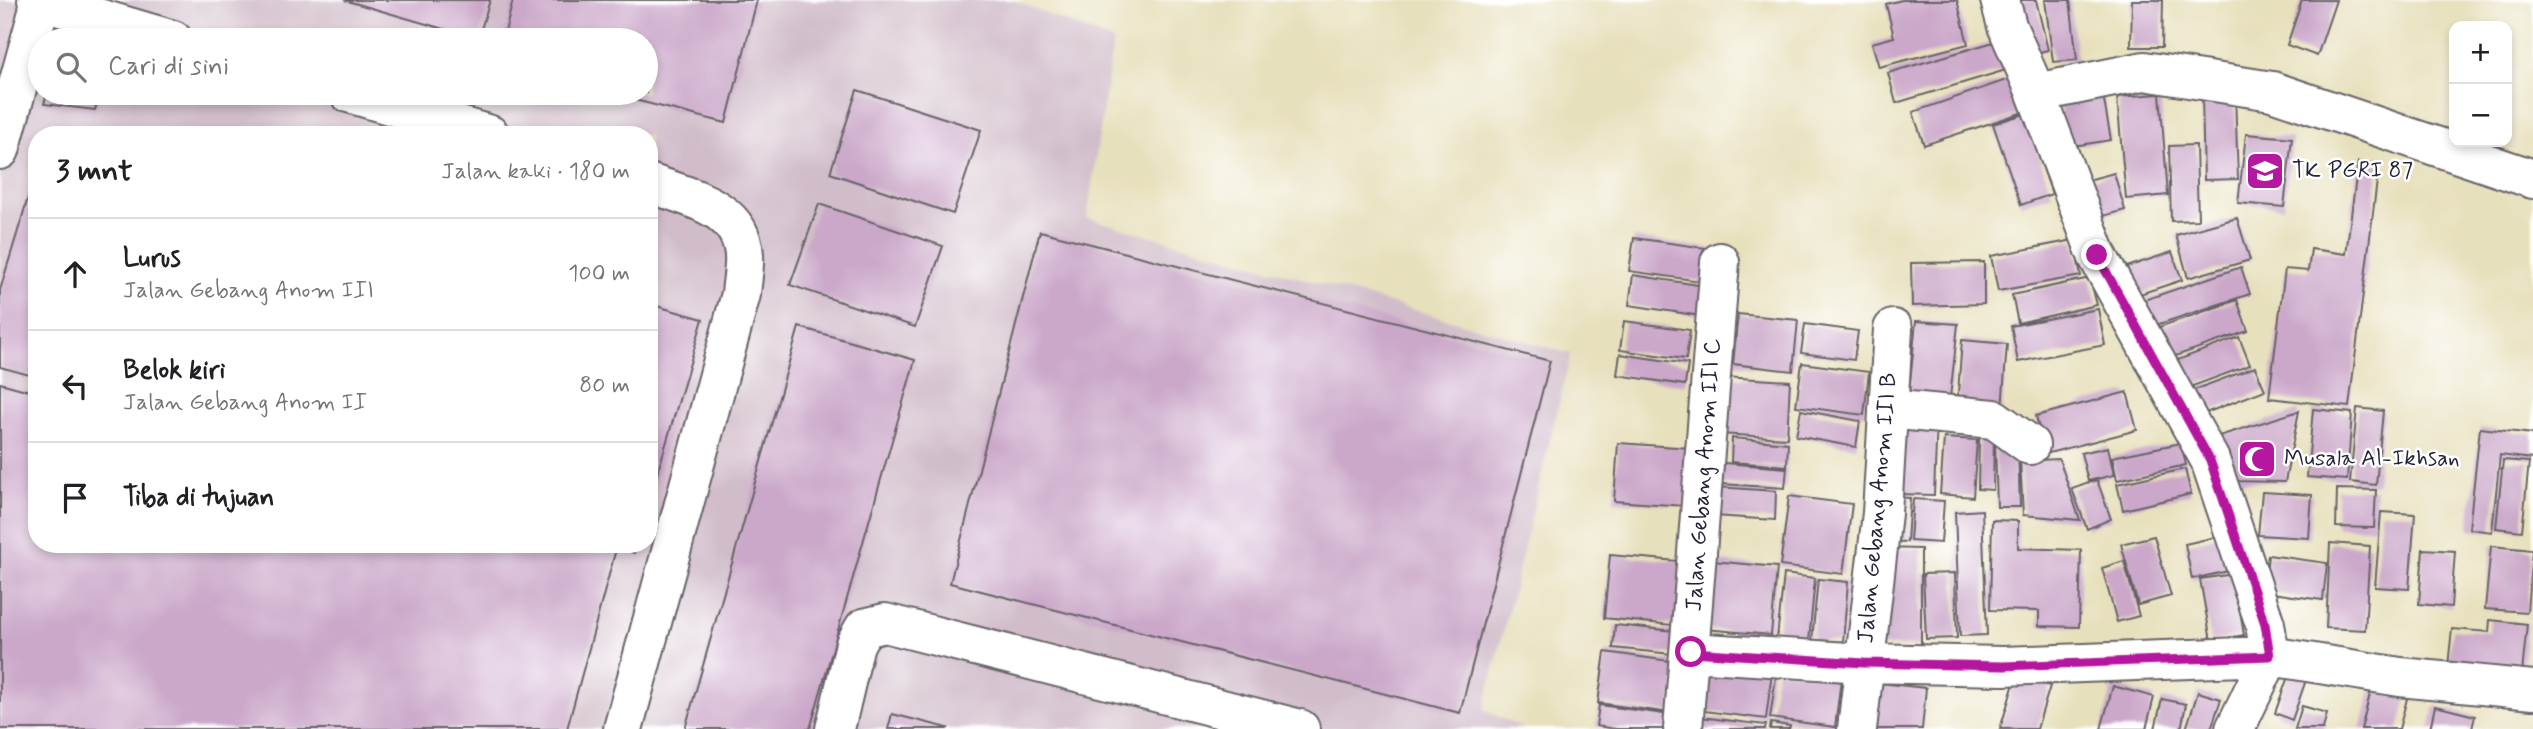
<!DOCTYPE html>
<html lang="id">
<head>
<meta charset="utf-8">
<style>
  body { margin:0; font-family:Mynerve,sans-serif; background:#f6f6f6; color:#202124 }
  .controls { position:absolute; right:21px; top:21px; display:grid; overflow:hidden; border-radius:14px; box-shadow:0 4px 10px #0003 }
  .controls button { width:63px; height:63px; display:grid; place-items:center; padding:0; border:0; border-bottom:2px solid #e0e0e0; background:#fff; color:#202124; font:35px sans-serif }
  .stop { position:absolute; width:21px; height:21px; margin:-16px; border:5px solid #b5179e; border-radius:50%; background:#fff }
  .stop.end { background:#b5179e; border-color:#fff; box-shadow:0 2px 7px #0008 }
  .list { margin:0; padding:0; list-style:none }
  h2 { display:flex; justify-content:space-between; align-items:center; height:91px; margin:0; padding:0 28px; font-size:30px }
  h2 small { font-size:23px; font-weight:400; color:#757577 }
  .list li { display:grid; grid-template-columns:46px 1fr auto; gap:21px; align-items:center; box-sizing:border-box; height:112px; padding:0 28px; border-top:2px solid #e0e0e0 }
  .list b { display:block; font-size:26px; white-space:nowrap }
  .list p { margin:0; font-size:23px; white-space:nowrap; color:#757577 }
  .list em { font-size:23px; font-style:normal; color:#757577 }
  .icon { flex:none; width:38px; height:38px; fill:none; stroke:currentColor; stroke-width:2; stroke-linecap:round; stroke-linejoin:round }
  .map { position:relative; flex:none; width:2533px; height:729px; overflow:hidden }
  .search { position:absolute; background:#fff; box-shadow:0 4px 10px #0003; left:28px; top:28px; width:630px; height:77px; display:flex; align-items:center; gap:18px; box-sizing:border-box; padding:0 24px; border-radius:38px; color:#757577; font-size:26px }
  .panel { position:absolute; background:#fff; box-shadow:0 4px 10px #0003; left:28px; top:126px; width:630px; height:427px; border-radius:28px }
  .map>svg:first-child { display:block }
  .industrial { fill:#d1bdca; fill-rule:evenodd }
  .building { fill:#cba7c9 }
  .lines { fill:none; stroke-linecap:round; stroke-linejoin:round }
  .minor-casing { stroke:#676468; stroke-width:42 }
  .minor { stroke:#fff; stroke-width:38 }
  .route { stroke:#b5179e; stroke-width:9 }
  .labels { text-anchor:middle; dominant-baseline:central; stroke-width:5; stroke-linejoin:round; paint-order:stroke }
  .poi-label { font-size:23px; fill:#22223b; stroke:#fff; text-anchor:start }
  .street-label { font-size:23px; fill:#22223b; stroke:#fff }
</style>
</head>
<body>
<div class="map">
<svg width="2533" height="729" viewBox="0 0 2533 729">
  <rect width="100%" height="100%" fill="#fff"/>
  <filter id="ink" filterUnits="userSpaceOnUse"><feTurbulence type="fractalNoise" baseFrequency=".0143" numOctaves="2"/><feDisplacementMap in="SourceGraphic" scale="14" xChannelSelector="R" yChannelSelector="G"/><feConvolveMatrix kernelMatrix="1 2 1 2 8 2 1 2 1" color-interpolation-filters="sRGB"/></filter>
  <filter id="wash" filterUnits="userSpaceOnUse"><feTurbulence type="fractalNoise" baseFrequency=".00686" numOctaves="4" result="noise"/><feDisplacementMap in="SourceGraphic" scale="28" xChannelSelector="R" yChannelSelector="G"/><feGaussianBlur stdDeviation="1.57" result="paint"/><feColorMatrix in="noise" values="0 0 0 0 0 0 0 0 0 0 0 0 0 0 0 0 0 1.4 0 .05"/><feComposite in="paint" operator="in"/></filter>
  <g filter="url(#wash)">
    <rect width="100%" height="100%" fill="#e7e0bc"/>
    <path class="industrial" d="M0 0H1012L1113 41 1087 218 1571 354 1484 710 1525 729H0ZM40 40H646V93H40ZM37 135H649V544H37Z"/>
    <g id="blocks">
      <path class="building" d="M344 0H490L478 39Z
        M513 0H757L726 123 611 94 646 93V40H503Z
        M1902 0H1957L1968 44 1879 67 1872 43 1894 37 1886 4Z
        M2009 0H2036L2048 50 2022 56Z
        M2045 0H2070L2077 60 2053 62Z
        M2132 0H2163L2162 47H2131Z
        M2302 0H2336L2317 56 2287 45Z
        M1997 41 2006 70 1896 103 1888 73Z
        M2012 78 2024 112 1924 145 1913 112Z
        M857 90 981 130 953 214 830 173Z
        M47 93H100L95 110 44 104Z
        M2160 94 2168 195 2126 199 2117 97Z
        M2235 94 2238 179 2204 180 2202 95Z
        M2103 95 2111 140 2067 147 2059 103Z
        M2024 114 2052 194 2021 205 1993 124Z
        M48 128 70 134V135H46Z
        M2246 134 2292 138 2284 207 2238 203Z
        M2196 145 2198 220 2171 221 2169 146Z
        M2358 162 2379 164 2349 407 2269 398 2285 269 2308 271 2311 249 2346 254Z
        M37 168V377L0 367V290Z
        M2114 173 2125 210 2088 220 2077 183Z
        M819 204 943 246 915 327 790 285Z
        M2237 218 2250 260 2188 278 2176 235Z
        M1040 231 1550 361 1460 713 950 583Z
        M1634 238 1713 249 1707 282 1629 271Z
        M2074 240 2081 276 1998 291 1991 256Z
        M2172 252 2182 280 2131 297 2121 269Z
        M1984 262V304L1912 306 1911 263Z
        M2241 267 2250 294 2150 327 2141 301Z
        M1633 275 1705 286 1701 316 1629 305Z
        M2090 278 2097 305 2018 323 2012 295Z
        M2237 300 2248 331 2164 360 2153 329Z
        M649 304 703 319 650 498H649Z
        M2098 309 2105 345 2018 362 2011 326Z
        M1738 314 1798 320 1793 371 1733 364Z
        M1624 321 1690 330 1686 359 1620 350Z
        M1916 321 1958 324 1950 398 1909 394Z
        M1805 324 1858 331 1854 360 1801 353Z
        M799 327 915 360 875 500 810 729H685Z
        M2239 337 2250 365 2182 390 2172 362Z
        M1962 340 2007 344 2002 409 1957 406Z
        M1620 354 1688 364 1685 385 1617 375Z
        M1802 363 1869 372 1864 415 1796 406Z
        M2255 367 2265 390 2198 416 2188 392Z
        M1723 377 1790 381 1787 438 1719 434Z
        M0 383 37 393V544H597L616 549 567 729H0Z
        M2127 392 2137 430 2045 454 2036 416Z
        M2357 408 2383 411 2376 485 2350 482Z
        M2313 409 2352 413 2347 480 2307 477Z
        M1801 410 1860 421 1856 447 1796 436Z
        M2299 411 2285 482 2230 481 2216 437Z
        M1900 416 1937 417 1934 495 1897 494Z
        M2480 428 2533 434V459L2500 455 2492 532 2469 529Z
        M1979 436 1994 437 1993 490 1978 489Z
        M1732 438 1788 443 1787 466 1731 462Z
        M1944 438 1977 440 1973 497 1940 494Z
        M1618 443 1690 448 1685 506 1614 501Z
        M2018 443 2020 507H1997L1995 444Z
        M2181 443 2186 465 2117 480 2112 457Z
        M2108 447 2114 475 2088 481 2081 453Z
        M2059 459 2080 520 2023 515 2020 461Z
        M2503 460 2529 462 2522 531 2496 528Z
        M1723 463 1787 468 1785 488 1721 484Z
        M2185 469 2191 494 2123 510 2117 484Z
        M2097 480 2111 519 2087 529 2072 489Z
        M1716 487 1776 491 1775 520 1714 516Z
        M2337 489 2376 490 2374 528 2336 527Z
        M2262 492 2312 495 2309 538 2258 535Z
        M1789 496 1852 504 1843 574 1780 566Z
        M1887 497 1910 498 1907 542 1884 541Z
        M1913 499 1944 501 1941 543 1910 541Z
        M1982 510 1987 635 1960 636 1955 512Z
        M2381 512 2415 514 2409 589 2375 587Z
        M1992 520 2018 521V548L2081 550 2079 627 2039 626V611L1990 610Z
        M2225 535 2233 570 2192 579 2185 544Z
        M2154 536 2171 596 2138 605 2121 544Z
        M2330 543 2370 546 2365 630 2326 628Z
        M607 544H636L634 553Z
        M2491 546 2532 550 2527 612 2485 609Z
        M1883 548 1921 549V646H1882Z
        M2423 549 2455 551 2451 607 2419 604Z
        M1610 555 1688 562 1682 626 1604 618Z
        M2268 555 2327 563 2323 600 2264 592Z
        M1712 561 1777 567 1771 635 1705 629Z
        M2124 561 2139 616 2117 622 2102 568Z
        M1955 573 1957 638 1926 639 1923 574Z
        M1784 574 1815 578 1809 641 1777 638Z
        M2234 574 2244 635 2211 641 2200 579Z
        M1818 579 1848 582 1843 642 1812 640Z
        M2490 620 2527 624 2522 673 2448 666 2452 629 2489 632Z
        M1615 625 1684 632 1682 655 1613 648Z
        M1605 652 1677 662 1670 713 1598 703Z
        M1702 662 1772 672 1766 719 1696 710Z
        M1777 670 1841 679 1835 727 1770 718Z
        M2290 671 2307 677 2292 720 2275 713Z
        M2016 677 2050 686 2037 729H2000Z
        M1870 682 1926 688 1922 729H1875Z
        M2373 682 2409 691 2399 729H2361Z
        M2113 686 2154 697 2146 729H2101Z
        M2198 692 2221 699 2211 729H2186Z
        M2162 699 2186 704 2181 729H2155Z
        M1599 705 1671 715 1669 729H1616L1596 726Z
        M2302 706 2327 713 2323 729H2295Z
        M2435 706 2475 716 2472 729H2430Z
        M892 714 948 728 947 729H888Z
        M1700 717 1766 725 1765 729H1698Z
        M1771 723 1790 726 1789 729H1770Z"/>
    </g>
  </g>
  <g filter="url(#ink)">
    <use href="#blocks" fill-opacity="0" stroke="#676468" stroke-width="2"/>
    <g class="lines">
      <defs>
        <path id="minor" d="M37 0 173 40
          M2000 0 2007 26 2036 93 2097 255 2210 460 2265 624 2270 656 2235 729
          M349 93 490 135
          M2036 93 2144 71 2272 91 2533 179
          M0 150 41 1
          M1888 409 1994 419 2030 445
          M1691 652 1864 663 2003 666 2270 656 2400 677 2533 690
          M623 729 741 294C742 281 745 267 744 255 741 206 687 197 649 183
          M835 729 855 644 864 628 885 623 1300 729
          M1683 729 1720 262
          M1857 729 1882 513 1893 329"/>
      </defs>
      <use href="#minor" class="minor-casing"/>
      <use href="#minor" class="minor"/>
    </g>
  </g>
  <g class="lines" filter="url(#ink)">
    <path class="route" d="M1691 652 1864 663 2003 666 2270 656 2265 624 2210 460 2097 255"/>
  </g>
  <defs>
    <symbol id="school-square" viewBox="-11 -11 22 22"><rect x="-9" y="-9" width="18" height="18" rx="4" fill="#b5179e" stroke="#fff"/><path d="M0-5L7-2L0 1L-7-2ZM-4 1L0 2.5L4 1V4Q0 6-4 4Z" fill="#fff"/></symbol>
    <symbol id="mosque-square" viewBox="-11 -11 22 22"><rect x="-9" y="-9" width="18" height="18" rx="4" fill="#b5179e" stroke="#fff"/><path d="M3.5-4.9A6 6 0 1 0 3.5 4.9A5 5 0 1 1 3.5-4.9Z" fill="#fff"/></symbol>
  </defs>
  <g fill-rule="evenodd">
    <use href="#school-square" x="2243" y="149" width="44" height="44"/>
    <use href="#mosque-square" x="2235" y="437" width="44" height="44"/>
  </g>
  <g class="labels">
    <g class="poi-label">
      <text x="2292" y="171">TK PGRI 87</text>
      <text x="2284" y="459">Musala Al-Ikhsan</text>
    </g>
    <g class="street-label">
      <text transform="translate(1704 475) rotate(-86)">Jalan Gebang Anom III C</text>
      <text transform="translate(1878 508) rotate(-85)">Jalan Gebang Anom III B</text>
    </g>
  </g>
</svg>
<div class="controls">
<button>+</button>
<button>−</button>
</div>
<div class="stop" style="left:1691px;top:652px"></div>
<div class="stop end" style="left:2097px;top:255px"></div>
<div class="search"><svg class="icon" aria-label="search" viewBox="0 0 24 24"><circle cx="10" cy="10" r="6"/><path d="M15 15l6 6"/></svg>Cari di sini</div>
<section class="panel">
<h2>3 mnt<small>Jalan kaki · 180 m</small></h2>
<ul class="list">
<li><svg class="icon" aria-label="ahead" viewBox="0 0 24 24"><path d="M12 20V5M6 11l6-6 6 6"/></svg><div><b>Lurus</b><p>Jalan Gebang Anom III</p></div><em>100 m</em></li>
<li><svg class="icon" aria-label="left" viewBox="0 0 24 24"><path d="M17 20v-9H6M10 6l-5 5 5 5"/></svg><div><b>Belok kiri</b><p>Jalan Gebang Anom II</p></div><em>80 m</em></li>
<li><svg class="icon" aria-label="arrive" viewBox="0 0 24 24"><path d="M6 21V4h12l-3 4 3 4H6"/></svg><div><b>Tiba di tujuan</b></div></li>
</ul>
</section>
</div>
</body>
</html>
